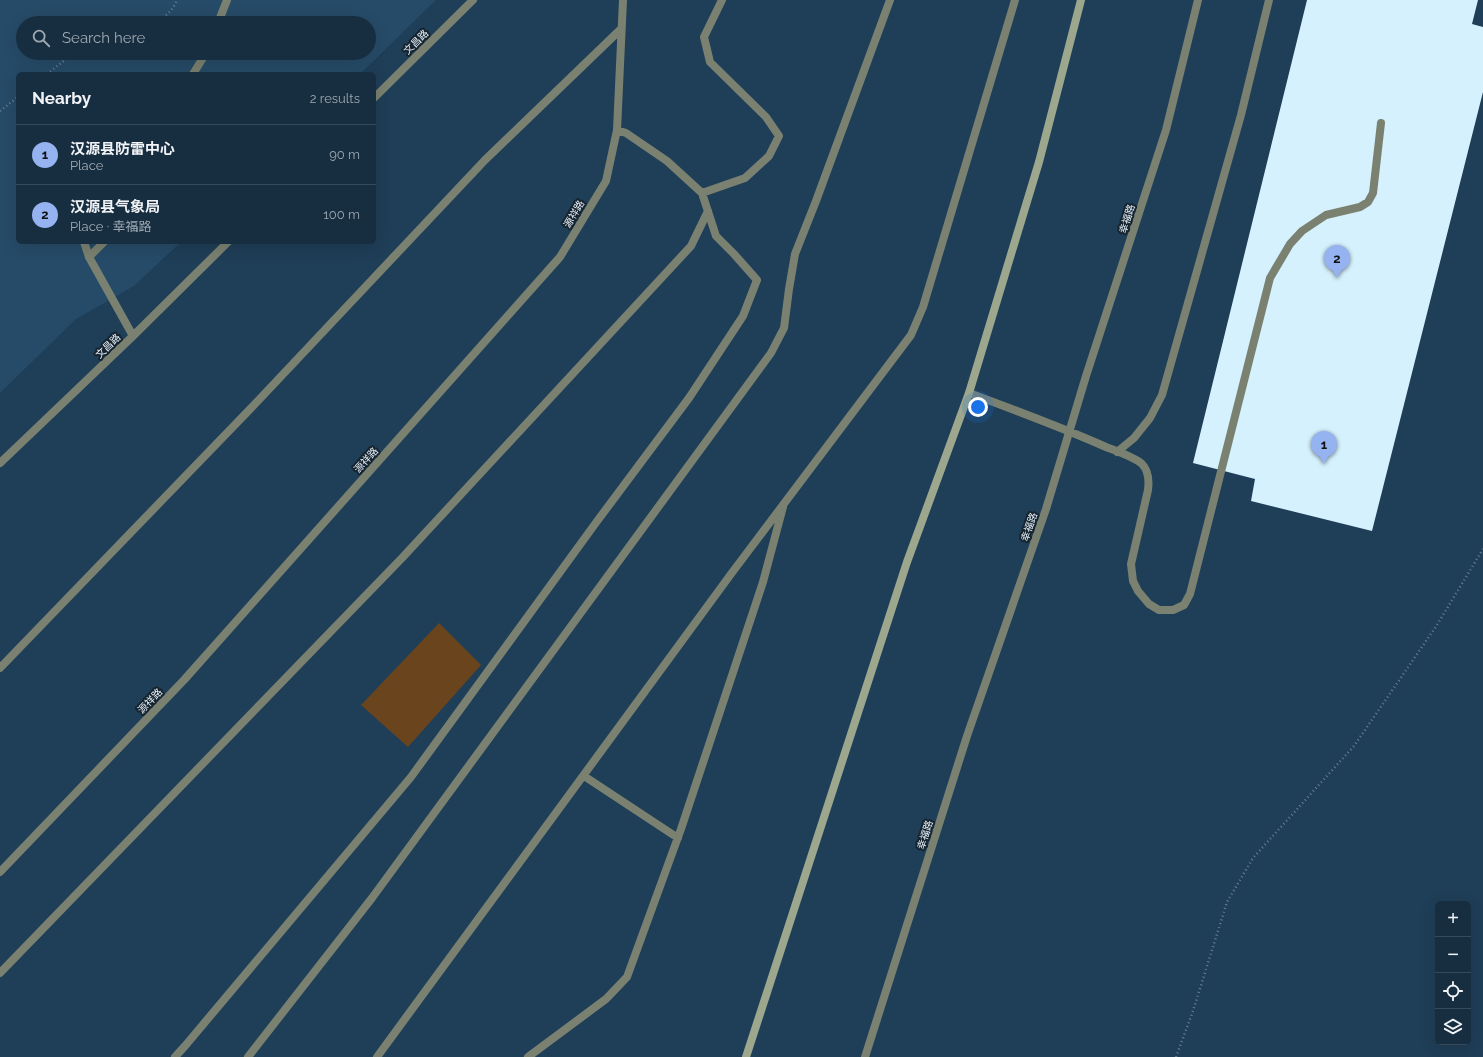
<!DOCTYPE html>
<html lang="en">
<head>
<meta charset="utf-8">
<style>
  body { margin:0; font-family:Raleway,"Noto Sans SC",sans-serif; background:#203648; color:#f1f3f6 }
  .controls { position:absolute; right:12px; bottom:12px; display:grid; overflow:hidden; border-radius:6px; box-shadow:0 4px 16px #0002 }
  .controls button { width:36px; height:36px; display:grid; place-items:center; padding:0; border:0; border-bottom:1px solid #364a5a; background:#172e41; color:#f1f3f6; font:20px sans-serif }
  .you { position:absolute; left:978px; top:407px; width:14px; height:14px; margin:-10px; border:3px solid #fff; border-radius:50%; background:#1a73e8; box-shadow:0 0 0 6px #1a73e833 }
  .badge { display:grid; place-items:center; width:26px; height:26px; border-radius:50%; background:#95b2f1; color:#111; font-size:13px; font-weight:700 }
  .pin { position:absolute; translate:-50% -33px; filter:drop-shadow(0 1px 2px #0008) }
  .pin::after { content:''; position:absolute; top:21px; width:14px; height:12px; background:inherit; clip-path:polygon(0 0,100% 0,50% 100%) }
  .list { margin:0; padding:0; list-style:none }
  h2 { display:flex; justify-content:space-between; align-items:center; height:52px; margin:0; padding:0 16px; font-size:17px }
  h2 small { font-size:13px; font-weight:400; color:#9ea8b1 }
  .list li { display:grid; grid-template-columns:26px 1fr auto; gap:12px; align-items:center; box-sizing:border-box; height:60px; padding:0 16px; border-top:1px solid #364a5a }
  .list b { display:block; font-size:15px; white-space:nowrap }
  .list p { margin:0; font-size:13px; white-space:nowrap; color:#9ea8b1 }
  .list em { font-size:13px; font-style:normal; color:#9ea8b1 }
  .icon { flex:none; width:22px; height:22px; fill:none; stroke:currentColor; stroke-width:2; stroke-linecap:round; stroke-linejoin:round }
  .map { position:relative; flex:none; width:1483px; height:1057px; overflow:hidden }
  .search { position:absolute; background:#172e41; box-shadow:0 4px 16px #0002; left:16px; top:16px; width:360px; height:44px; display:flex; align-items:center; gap:10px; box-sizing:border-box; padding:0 14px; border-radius:22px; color:#9ea8b1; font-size:15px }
  .panel { position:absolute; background:#172e41; box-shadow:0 4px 16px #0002; left:16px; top:72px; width:360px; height:172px; border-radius:6px }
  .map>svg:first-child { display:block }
  .built { fill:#264b68; fill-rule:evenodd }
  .green { fill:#69441d }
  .building { fill:#d4f1fd }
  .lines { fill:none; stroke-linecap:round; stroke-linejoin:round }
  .path { stroke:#677f92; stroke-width:2.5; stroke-dasharray:1 3; stroke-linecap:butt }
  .lane { stroke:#7a8170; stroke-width:8 }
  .street { stroke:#7a8170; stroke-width:8 }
  .secondary { stroke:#9da78d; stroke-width:8 }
  .labels { text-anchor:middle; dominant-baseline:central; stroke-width:4; stroke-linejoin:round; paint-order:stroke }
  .street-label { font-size:10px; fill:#e8f3fc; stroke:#16242f }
</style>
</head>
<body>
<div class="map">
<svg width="1483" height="1057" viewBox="0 0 1483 1057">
  <rect width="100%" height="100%" fill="#1f3e57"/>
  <path class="built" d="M0 0H436L360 74H18V242H181L134 286 76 319 0 393ZM23 23H369V53H23Z"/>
  <path class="green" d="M439 623 481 665 408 747 361 705Z"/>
  <path class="building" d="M1307 0H1478L1472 24 1483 27V92L1372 531 1251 501 1255 479 1193 463Z"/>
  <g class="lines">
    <path class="path" d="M152 23C164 18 172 12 177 0
      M47 74 74 53
      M0 111 18 97
      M1176 1057 1193 1011 1227 902 1253 858 1354 746 1437 625 1483 549"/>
    <path class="lane" d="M89 257 104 242"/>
    <path class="street" d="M218 23 227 0
      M193 74 206 53
      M374 98 473 0
      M702 193 745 178 769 156 779 136 766 117 710 62 704 37 722 0
      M84 242 89 257 133 336
      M969 393C1015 410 1061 427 1106 447 1116 451 1134 457 1142 464 1149 471 1149 482 1148 490L1131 564 1133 581 1138 591 1149 604 1159 610H1173L1184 605 1190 594 1270 278 1290 244 1302 231 1326 215 1360 207 1368 202 1373 193 1381 123
      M1117 452 1134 438 1150 418 1162 395 1241 115 1269 0
      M0 463 133 336 228 242
      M0 668 254 405 485 160 621 29
      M584 776 678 838
      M0 872 184 680 560 257 606 181 617 130 623 0
      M0 973 402 558 691 246 708 211
      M175 1057 185 1046 411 777 595 524 689 398 743 316 757 280 734 254 716 236 702 193 667 161 626 133 617 130
      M248 1057 372 898 771 353 784 328 789 289 795 254 816 201 890 0
      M377 1057 731 574 911 335 923 307 1015 0
      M528 1057 606 999 627 977 681 829 763 582 783 507
      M865 1057 967 736 1046 509 1086 376 1166 130 1198 0"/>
    <path class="secondary" d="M746 1057 907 562 969 393 1039 162 1081 0"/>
  </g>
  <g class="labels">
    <g class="street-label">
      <text transform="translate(416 42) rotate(-45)">文昌路</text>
      <text transform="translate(574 214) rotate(-59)">源祥路</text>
      <text transform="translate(1127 219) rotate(-72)">幸福路</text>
      <text transform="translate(108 346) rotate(-44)">文昌路</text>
      <text transform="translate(366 460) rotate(-48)">源祥路</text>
      <text transform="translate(1029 527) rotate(-71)">幸福路</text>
      <text transform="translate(150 701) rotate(-46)">源祥路</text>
      <text transform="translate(925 835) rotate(-72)">幸福路</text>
    </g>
  </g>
</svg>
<div class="controls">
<button>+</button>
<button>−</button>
<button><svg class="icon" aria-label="locate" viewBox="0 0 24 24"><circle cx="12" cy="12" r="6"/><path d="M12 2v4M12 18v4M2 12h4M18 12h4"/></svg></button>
<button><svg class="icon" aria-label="layers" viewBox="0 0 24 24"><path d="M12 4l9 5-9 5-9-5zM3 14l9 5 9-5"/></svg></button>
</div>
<div class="you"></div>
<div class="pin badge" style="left:1324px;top:464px">1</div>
<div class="pin badge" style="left:1337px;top:278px">2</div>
<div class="search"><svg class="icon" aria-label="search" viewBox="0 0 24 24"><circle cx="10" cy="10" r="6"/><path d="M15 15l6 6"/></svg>Search here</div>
<section class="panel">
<h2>Nearby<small>2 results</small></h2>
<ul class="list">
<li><span class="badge">1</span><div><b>汉源县防雷中心</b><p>Place</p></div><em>90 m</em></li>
<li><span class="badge">2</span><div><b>汉源县气象局</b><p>Place · 幸福路</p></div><em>100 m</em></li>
</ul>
</section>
</div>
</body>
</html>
